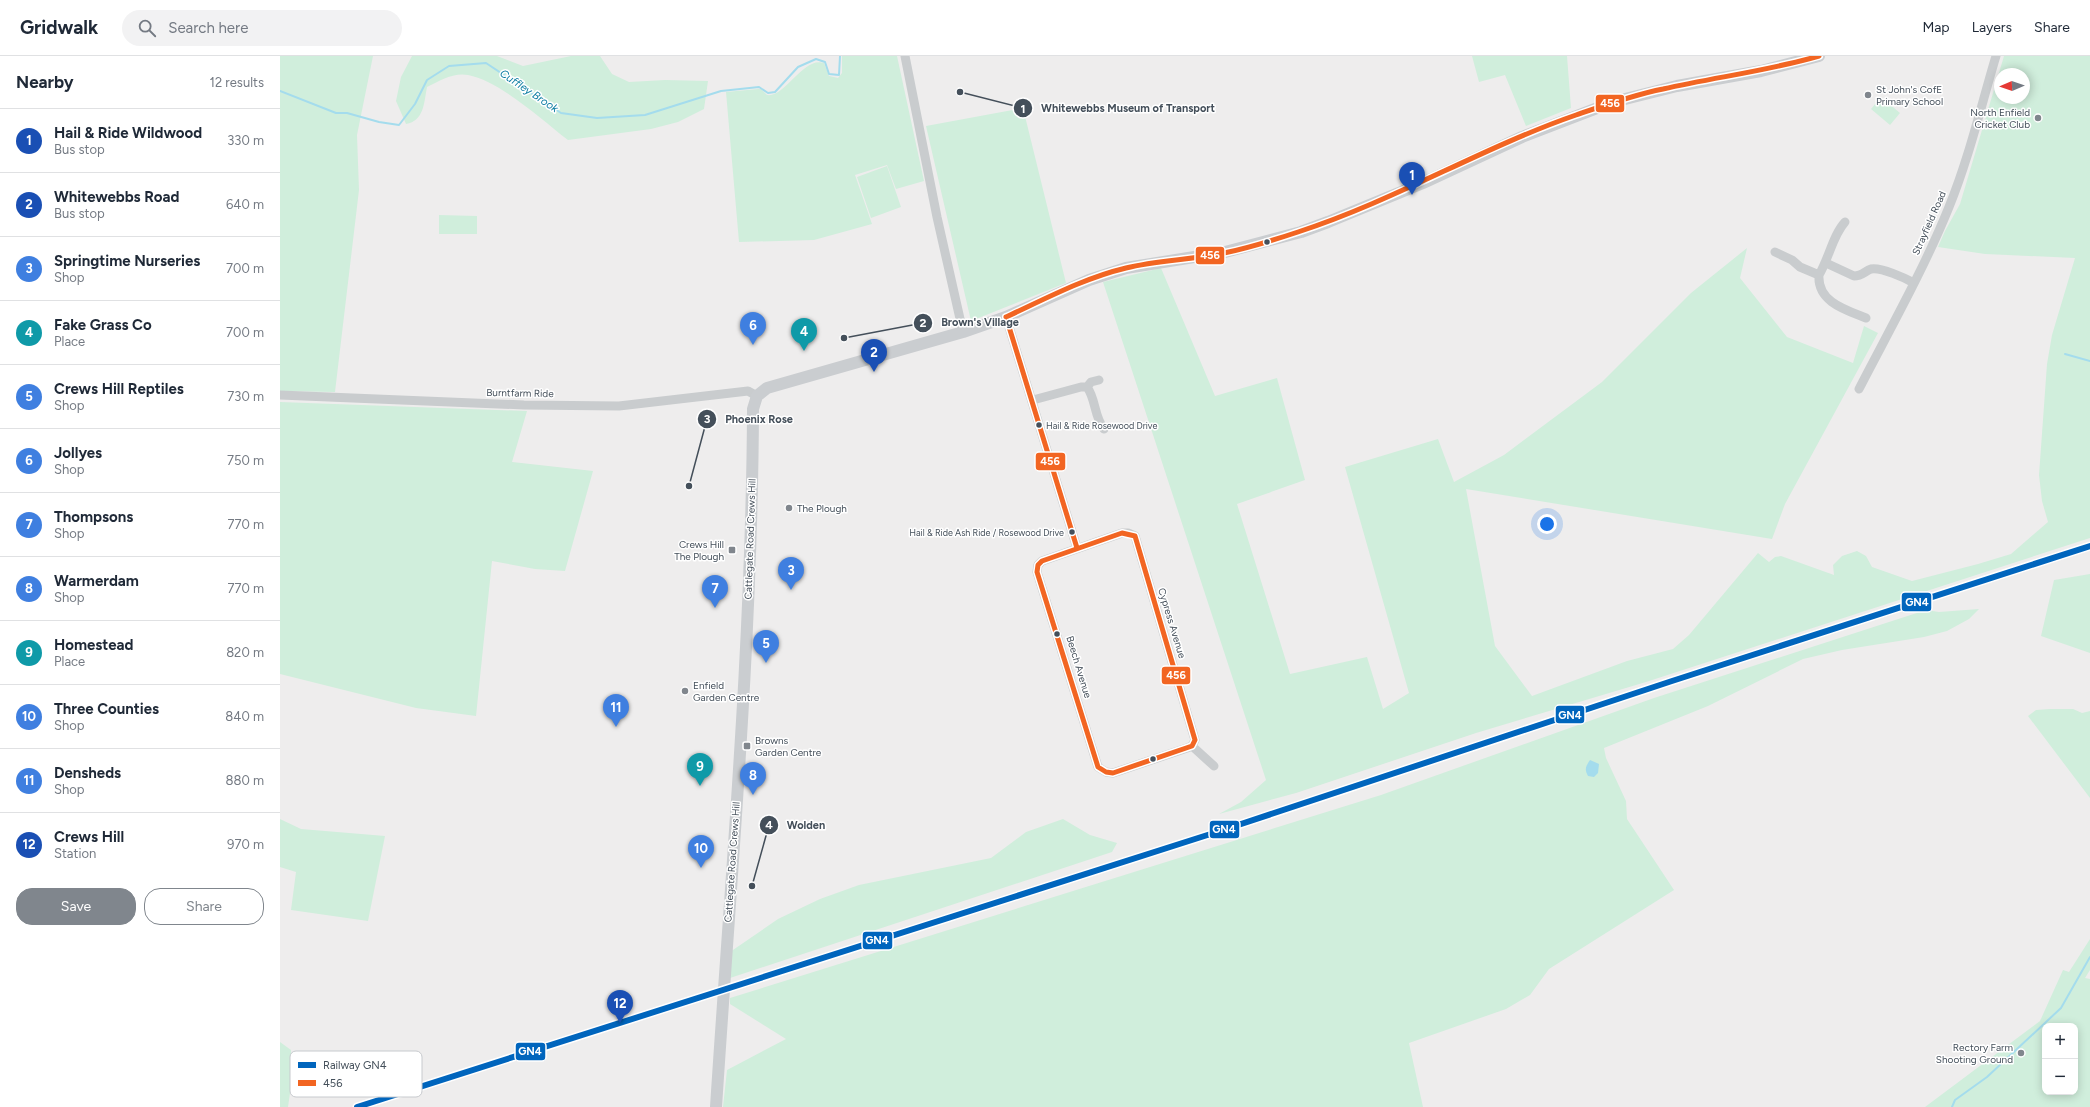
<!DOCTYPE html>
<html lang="en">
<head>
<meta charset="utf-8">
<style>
  body { margin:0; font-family:Figtree,sans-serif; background:#f2f2f3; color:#1f2937 }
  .controls { position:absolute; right:12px; bottom:12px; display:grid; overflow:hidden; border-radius:8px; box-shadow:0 2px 10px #0003 }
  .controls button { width:36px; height:36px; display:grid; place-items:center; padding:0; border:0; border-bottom:1px solid #e0e1e3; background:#fff; color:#1f2937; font:20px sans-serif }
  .compass { position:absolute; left:1714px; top:12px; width:36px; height:36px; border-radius:50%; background:#fff; box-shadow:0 2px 10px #0003; rotate:268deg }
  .you { position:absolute; left:1267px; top:468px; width:14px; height:14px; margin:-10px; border:3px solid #fff; border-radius:50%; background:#1a73e8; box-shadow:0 0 0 6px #1a73e833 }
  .badge { display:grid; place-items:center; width:26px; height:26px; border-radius:50%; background:#80868d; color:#fff; font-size:13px; font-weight:700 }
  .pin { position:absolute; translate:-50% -33px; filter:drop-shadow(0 1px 2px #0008) }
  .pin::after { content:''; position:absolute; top:21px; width:14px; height:12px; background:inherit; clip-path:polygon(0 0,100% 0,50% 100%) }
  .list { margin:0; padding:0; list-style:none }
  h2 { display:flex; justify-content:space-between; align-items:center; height:52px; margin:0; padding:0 16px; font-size:17px }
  h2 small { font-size:13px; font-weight:400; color:#747a83 }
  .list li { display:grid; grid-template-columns:26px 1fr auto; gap:12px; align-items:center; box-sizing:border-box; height:64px; padding:0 16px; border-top:1px solid #e0e1e3 }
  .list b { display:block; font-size:15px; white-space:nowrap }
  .list p { margin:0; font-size:13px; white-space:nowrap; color:#747a83 }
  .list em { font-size:13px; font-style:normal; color:#747a83 }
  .actions { display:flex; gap:8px; padding:12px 16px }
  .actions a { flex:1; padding:9px 0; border:1px solid #80868d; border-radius:16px; text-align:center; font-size:14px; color:#80868d }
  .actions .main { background:#80868d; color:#fff }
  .icon { flex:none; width:22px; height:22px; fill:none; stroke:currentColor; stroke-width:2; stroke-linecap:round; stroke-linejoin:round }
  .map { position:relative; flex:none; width:1810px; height:1051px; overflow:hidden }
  header { display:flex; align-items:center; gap:24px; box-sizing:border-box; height:56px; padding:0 20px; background:#fff; border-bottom:1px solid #e0e1e3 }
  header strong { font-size:19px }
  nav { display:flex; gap:22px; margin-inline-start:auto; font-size:14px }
  .search { width:280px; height:36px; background:#f2f2f3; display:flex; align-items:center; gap:10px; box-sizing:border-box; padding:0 14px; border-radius:22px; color:#747a83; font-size:15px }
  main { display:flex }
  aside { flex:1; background:#fff }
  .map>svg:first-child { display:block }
  .green { fill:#d0eedc; fill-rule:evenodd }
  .water { fill:#a4dced }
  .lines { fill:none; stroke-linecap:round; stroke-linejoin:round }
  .stream { stroke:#a4dced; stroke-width:2 }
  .street { stroke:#c9ccce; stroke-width:9 }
  .secondary { stroke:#cacdd0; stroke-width:12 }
  .bus-1-casing { stroke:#fff; stroke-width:8 }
  .bus-1 { stroke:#f26522; stroke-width:5 }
  .rail-1-casing { stroke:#fff; stroke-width:9 }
  .rail-1 { stroke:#0065bd; stroke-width:6 }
  .poi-dot { fill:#80868d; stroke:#fff; stroke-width:1.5 }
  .bus-dot { fill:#444f5a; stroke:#fff; stroke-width:1.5 }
  .labels { text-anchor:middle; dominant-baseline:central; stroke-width:3; stroke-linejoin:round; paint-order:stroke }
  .bus-label { font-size:9px; fill:#444f5a; stroke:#fff; text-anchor:start }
  .poi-label { font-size:10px; fill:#444f5a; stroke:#fff; text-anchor:start }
  .street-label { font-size:10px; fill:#444f5a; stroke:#fff }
  .water-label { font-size:11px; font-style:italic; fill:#097ba1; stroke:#fff }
  .key { fill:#fff; stroke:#c7cace; stroke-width:1 }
  .key-label { font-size:11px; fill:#444f5a }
  .leader { fill:none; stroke:#444f5a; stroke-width:1.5 }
  .callout-dot { fill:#444f5a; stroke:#fff; stroke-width:1.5 }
  .mark-label { font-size:12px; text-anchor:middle; font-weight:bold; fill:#fff }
  .callout-label { font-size:11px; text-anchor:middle; font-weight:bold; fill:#444f5a; stroke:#fff; stroke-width:3; stroke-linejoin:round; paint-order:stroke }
  .line-badge { stroke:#fff; stroke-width:1.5 }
  .badge-label { font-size:11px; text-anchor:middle; font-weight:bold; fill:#fff }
</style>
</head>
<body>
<header>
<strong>Gridwalk</strong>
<div class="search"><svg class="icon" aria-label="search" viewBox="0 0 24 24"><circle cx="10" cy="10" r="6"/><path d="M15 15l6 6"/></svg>Search here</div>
<nav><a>Map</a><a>Layers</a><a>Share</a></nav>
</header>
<main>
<aside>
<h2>Nearby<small>12 results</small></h2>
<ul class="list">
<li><span class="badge" style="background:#1a4fb4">1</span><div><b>Hail &amp; Ride Wildwood</b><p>Bus stop</p></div><em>330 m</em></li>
<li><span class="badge" style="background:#1a4fb4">2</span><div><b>Whitewebbs Road</b><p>Bus stop</p></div><em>640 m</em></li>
<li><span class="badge" style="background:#3f7fe0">3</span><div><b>Springtime Nurseries</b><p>Shop</p></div><em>700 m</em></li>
<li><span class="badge" style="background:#0f9aa8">4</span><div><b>Fake Grass Co</b><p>Place</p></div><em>700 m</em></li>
<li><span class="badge" style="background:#3f7fe0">5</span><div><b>Crews Hill Reptiles</b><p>Shop</p></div><em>730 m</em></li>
<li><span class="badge" style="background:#3f7fe0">6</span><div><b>Jollyes</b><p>Shop</p></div><em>750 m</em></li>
<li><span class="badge" style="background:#3f7fe0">7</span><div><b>Thompsons</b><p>Shop</p></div><em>770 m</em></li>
<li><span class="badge" style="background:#3f7fe0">8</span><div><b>Warmerdam</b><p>Shop</p></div><em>770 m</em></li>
<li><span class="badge" style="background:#0f9aa8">9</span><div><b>Homestead</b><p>Place</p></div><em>820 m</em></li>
<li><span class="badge" style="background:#3f7fe0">10</span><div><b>Three Counties</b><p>Shop</p></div><em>840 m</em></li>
<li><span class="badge" style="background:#3f7fe0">11</span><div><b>Densheds</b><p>Shop</p></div><em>880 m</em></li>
<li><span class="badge" style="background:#1a4fb4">12</span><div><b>Crews Hill</b><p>Station</p></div><em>970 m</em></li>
</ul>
<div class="actions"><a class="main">Save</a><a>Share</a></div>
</aside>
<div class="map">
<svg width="1810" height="1051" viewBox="0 0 1810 1051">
  <rect width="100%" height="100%" fill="#eeeded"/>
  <path class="green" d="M0 0H93L77 79 79 134 55 336 0 335Z
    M132 0H217L243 10 291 0H320L332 18 349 26 385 24 428 25 424 53 398 66 371 73 288 84C262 64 220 25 188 19 174 16 159 25 147 31 144 47 144 65 126 68L116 45 121 21Z
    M562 0H617L644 125 616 133 607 109 575 119 592 168 534 184 459 186 446 36 478 33H481L487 39C505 42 523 0 544 7L549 20 558 22 562 17Z
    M1192 0H1287L1291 52 1246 70 1225 19 1199 26Z
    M1724 0H1810V482L1366 626 1196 677 1016 737 939 758 961 746 986 724 823 226 881 212 935 340 997 322 1025 424 957 448 1010 618 1087 601 1103 653 1129 637 1065 411 1158 383 1174 426 1224 399 1322 326 1411 237 1467 192 1460 222 1507 281 1573 307 1584 270 1598 277 1505 448 1492 483 1186 433 1215 590 1252 640 1347 605 1393 593 1409 579 1478 497 1489 506 1495 501 1501 500 1554 519 1553 509 1562 500 1577 495 1586 500 1592 511 1632 525 1698 508 1731 498 1768 466 1762 445 1759 419 1767 308 1772 279 1795 202 1705 198 1658 191 1665 175 1680 148ZM1720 18H1744V42H1720Z
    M1601 41 1620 57 1610 69 1591 53Z
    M743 52 786 227 691 265 646 70Z
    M607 110 621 151 591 162 577 121Z
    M159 159 197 160V178H159Z
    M0 346 247 355 232 406 313 415 285 515 255 513 212 505 196 660 136 652 0 618Z
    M1810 518V597L1761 580 1774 524Z
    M1699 553 1689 563 1667 575 1644 581 1562 594 1523 603 1428 650 1324 692 1326 702 1346 745 1347 763 1394 834 1269 913 1250 939 1226 953 1129 987 1143 1051H443L447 1014 506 983 450 948V942L1101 739 1374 642 1646 554 1659 556Z
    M1770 653H1793L1802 657 1810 655V742L1748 660 1756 654Z
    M0 763 21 773 105 780 88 865 11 854 16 816 0 811Z
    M783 763 810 779 837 787 832 796 450 922V896L498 863 540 843 579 829 711 802 746 776Z
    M1810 883V914L1805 922 1810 923V1051H1645L1760 965 1783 914 1789 916ZM1765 970H1795V1036H1765Z
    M0 986 11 994 12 1023 8 1051H0Z"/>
  <path class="water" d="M1310 704 1319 708 1318 717 1314 721 1308 720C1304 713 1306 710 1310 704Z"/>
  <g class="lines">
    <path class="stream" d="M0 35 56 57H67L99 66 119 69 135 48 147 24 169 10 206 7 281 57 317 62 365 59 441 35 479 31 488 37 495 36 518 11 536 3 545 6 549 18 559 19 560 0
      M1785 298 1810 305
      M1672 1051 1675 1044 1707 1021 1781 952 1810 901"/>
    <path class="street" d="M625 0 657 161 683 276
      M1495 196 1512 204 1520 211 1539 219C1549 202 1553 179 1565 166
      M1546 207 1574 220C1582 220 1585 215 1591 213 1601 211 1625 222 1634 227
      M1539 219C1537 246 1566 254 1586 262
      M726 261 797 492
      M807 331 811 326 819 324
      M1579 333C1610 273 1644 213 1669 151 1689 102 1701 50 1716 0
      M0 339 244 349 339 350 468 335 477 340
      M753 344 801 331H807C816 343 814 361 824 373
      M842 477H848L855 480 915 684 912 690 907 692 833 717 826 716 818 711 757 516 758 509 762 505Z
      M912 690 934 710"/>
    <path class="secondary" d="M436 1051C451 819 472 586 473 353L477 340 487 332 683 276 726 261 809 224 846 212 945 196 1021 176 1048 166 1143 127 1242 81 1333 46 1397 30 1481 15 1539 0"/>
    <defs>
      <path id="bus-1" d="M726 261C765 243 804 222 846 212 878 204 911 204 944 197 969 192 994 184 1018 176 1114 145 1201 92 1296 59 1325 49 1353 39 1383 33 1435 21 1488 15 1539 0
        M726 261 797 492
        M842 477 855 480 915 684 912 690 833 717 826 716 818 711 757 516 758 509 762 505Z"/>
    </defs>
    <use href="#bus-1" class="bus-1-casing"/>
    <use href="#bus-1" class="bus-1"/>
    <defs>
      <path id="rail-1" d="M77 1051 940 775 1392 625 1810 490"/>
    </defs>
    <use href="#rail-1" class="rail-1-casing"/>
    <use href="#rail-1" class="rail-1"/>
  </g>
  <g class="poi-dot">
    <circle cx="1588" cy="39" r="4"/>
    <circle cx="1758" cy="62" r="4"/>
    <circle cx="509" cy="452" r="4"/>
    <rect x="448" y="490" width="8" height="8" rx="2"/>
    <circle cx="405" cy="635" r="4"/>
    <rect x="463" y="686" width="8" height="8" rx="2"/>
    <circle cx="1741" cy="997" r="4"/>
  </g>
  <g class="bus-dot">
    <circle cx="987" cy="186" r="3.5"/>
    <circle cx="759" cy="369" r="3.5"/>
    <circle cx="792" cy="476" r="3.5"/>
    <circle cx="777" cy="578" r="3.5"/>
    <circle cx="873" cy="703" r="3.5"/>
  </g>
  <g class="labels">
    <g class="bus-label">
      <text x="766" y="369">Hail &amp; Ride Rosewood Drive</text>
      <text x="784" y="476" text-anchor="end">Hail &amp; Ride Ash Ride / Rosewood Drive</text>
    </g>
    <g class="poi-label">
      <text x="1596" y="33">St John's CofE<tspan x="1596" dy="12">Primary School</tspan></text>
      <text x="1750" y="56" text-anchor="end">North Enfield<tspan x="1750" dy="12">Cricket Club</tspan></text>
      <text x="517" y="452">The Plough</text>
      <text x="444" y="488" text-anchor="end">Crews Hill<tspan x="444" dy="12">The Plough</tspan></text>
      <text x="413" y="629">Enfield<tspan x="413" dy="12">Garden Centre</tspan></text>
      <text x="475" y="684">Browns<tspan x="475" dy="12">Garden Centre</tspan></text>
      <text x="1733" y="991" text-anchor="end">Rectory Farm<tspan x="1733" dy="12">Shooting Ground</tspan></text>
    </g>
    <g class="street-label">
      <text transform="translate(1649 167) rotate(-66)">Strayfield Road</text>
      <text transform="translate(240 337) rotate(1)">Burntfarm Ride</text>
      <text transform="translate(470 483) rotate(-88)">Cattlegate Road Crews Hill</text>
      <text transform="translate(892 567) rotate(73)">Cypress Avenue</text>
      <text transform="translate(799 611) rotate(73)">Beech Avenue</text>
      <text transform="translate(452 806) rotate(-86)">Cattlegate Road Crews Hill</text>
    </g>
    <g class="water-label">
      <text transform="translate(249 35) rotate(34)">Cuffley Brook</text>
    </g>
  </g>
  <rect x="10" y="995" width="132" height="46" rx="6" class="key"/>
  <rect x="18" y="1006" width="18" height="6" fill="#0065bd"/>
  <rect x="18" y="1024" width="18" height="6" fill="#f26522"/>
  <g class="key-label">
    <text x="43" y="1013">Railway GN4</text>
    <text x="43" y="1031">456</text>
  </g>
  <path class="leader" d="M680 36L743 52M564 282L643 267M409 430L427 363M472 830L489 769"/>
  <g class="callout-dot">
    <circle cx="680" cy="36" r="4"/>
    <circle cx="564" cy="282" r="4"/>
    <circle cx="409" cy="430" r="4"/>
    <circle cx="472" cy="830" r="4"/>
    <circle cx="743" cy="52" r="10"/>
    <circle cx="643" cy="267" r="10"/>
    <circle cx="427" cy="363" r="10"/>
    <circle cx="489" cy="769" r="10"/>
  </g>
  <g class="mark-label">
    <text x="743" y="57">1</text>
    <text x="643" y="271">2</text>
    <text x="427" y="367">3</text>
    <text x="489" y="773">4</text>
  </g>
  <g class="callout-label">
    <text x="848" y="56">Whitewebbs Museum of Transport</text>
    <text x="700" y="270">Brown's Village</text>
    <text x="479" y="367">Phoenix Rose</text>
    <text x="526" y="773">Wolden</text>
  </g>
  <g class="line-badge">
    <rect x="1315" y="38" width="30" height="19" rx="4" fill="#f26522"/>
    <rect x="915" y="190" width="30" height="19" rx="4" fill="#f26522"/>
    <rect x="755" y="396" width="31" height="19" rx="4" fill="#f26522"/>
    <rect x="1621" y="536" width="31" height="20" rx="4" fill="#0065bd"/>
    <rect x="881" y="610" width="30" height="19" rx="4" fill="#f26522"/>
    <rect x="1275" y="649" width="30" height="19" rx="4" fill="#0065bd"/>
    <rect x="929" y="764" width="31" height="19" rx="4" fill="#0065bd"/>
    <rect x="582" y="875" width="31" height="19" rx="4" fill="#0065bd"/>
    <rect x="235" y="986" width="31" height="19" rx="4" fill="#0065bd"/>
  </g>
  <g class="badge-label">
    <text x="1330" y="51">456</text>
    <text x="930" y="203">456</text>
    <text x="770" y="409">456</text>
    <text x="1637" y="550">GN4</text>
    <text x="896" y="623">456</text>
    <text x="1290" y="663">GN4</text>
    <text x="944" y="777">GN4</text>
    <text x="597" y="888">GN4</text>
    <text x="250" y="999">GN4</text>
  </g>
</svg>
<div class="controls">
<button>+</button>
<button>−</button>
</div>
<svg class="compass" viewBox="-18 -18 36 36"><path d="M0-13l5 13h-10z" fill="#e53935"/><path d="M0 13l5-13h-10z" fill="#747a83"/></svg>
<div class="you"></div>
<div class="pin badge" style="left:1132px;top:139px;background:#1a4fb4">1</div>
<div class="pin badge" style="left:594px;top:316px;background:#1a4fb4">2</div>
<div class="pin badge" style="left:511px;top:534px;background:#3f7fe0">3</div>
<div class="pin badge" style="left:524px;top:295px;background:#0f9aa8">4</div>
<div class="pin badge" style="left:486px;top:607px;background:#3f7fe0">5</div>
<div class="pin badge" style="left:473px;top:289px;background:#3f7fe0">6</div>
<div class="pin badge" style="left:435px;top:552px;background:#3f7fe0">7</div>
<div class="pin badge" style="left:473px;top:739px;background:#3f7fe0">8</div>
<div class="pin badge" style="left:420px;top:730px;background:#0f9aa8">9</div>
<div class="pin badge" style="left:421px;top:812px;background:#3f7fe0">10</div>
<div class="pin badge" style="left:336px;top:671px;background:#3f7fe0">11</div>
<div class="pin badge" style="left:340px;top:967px;background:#1a4fb4">12</div>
</div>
</main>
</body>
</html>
